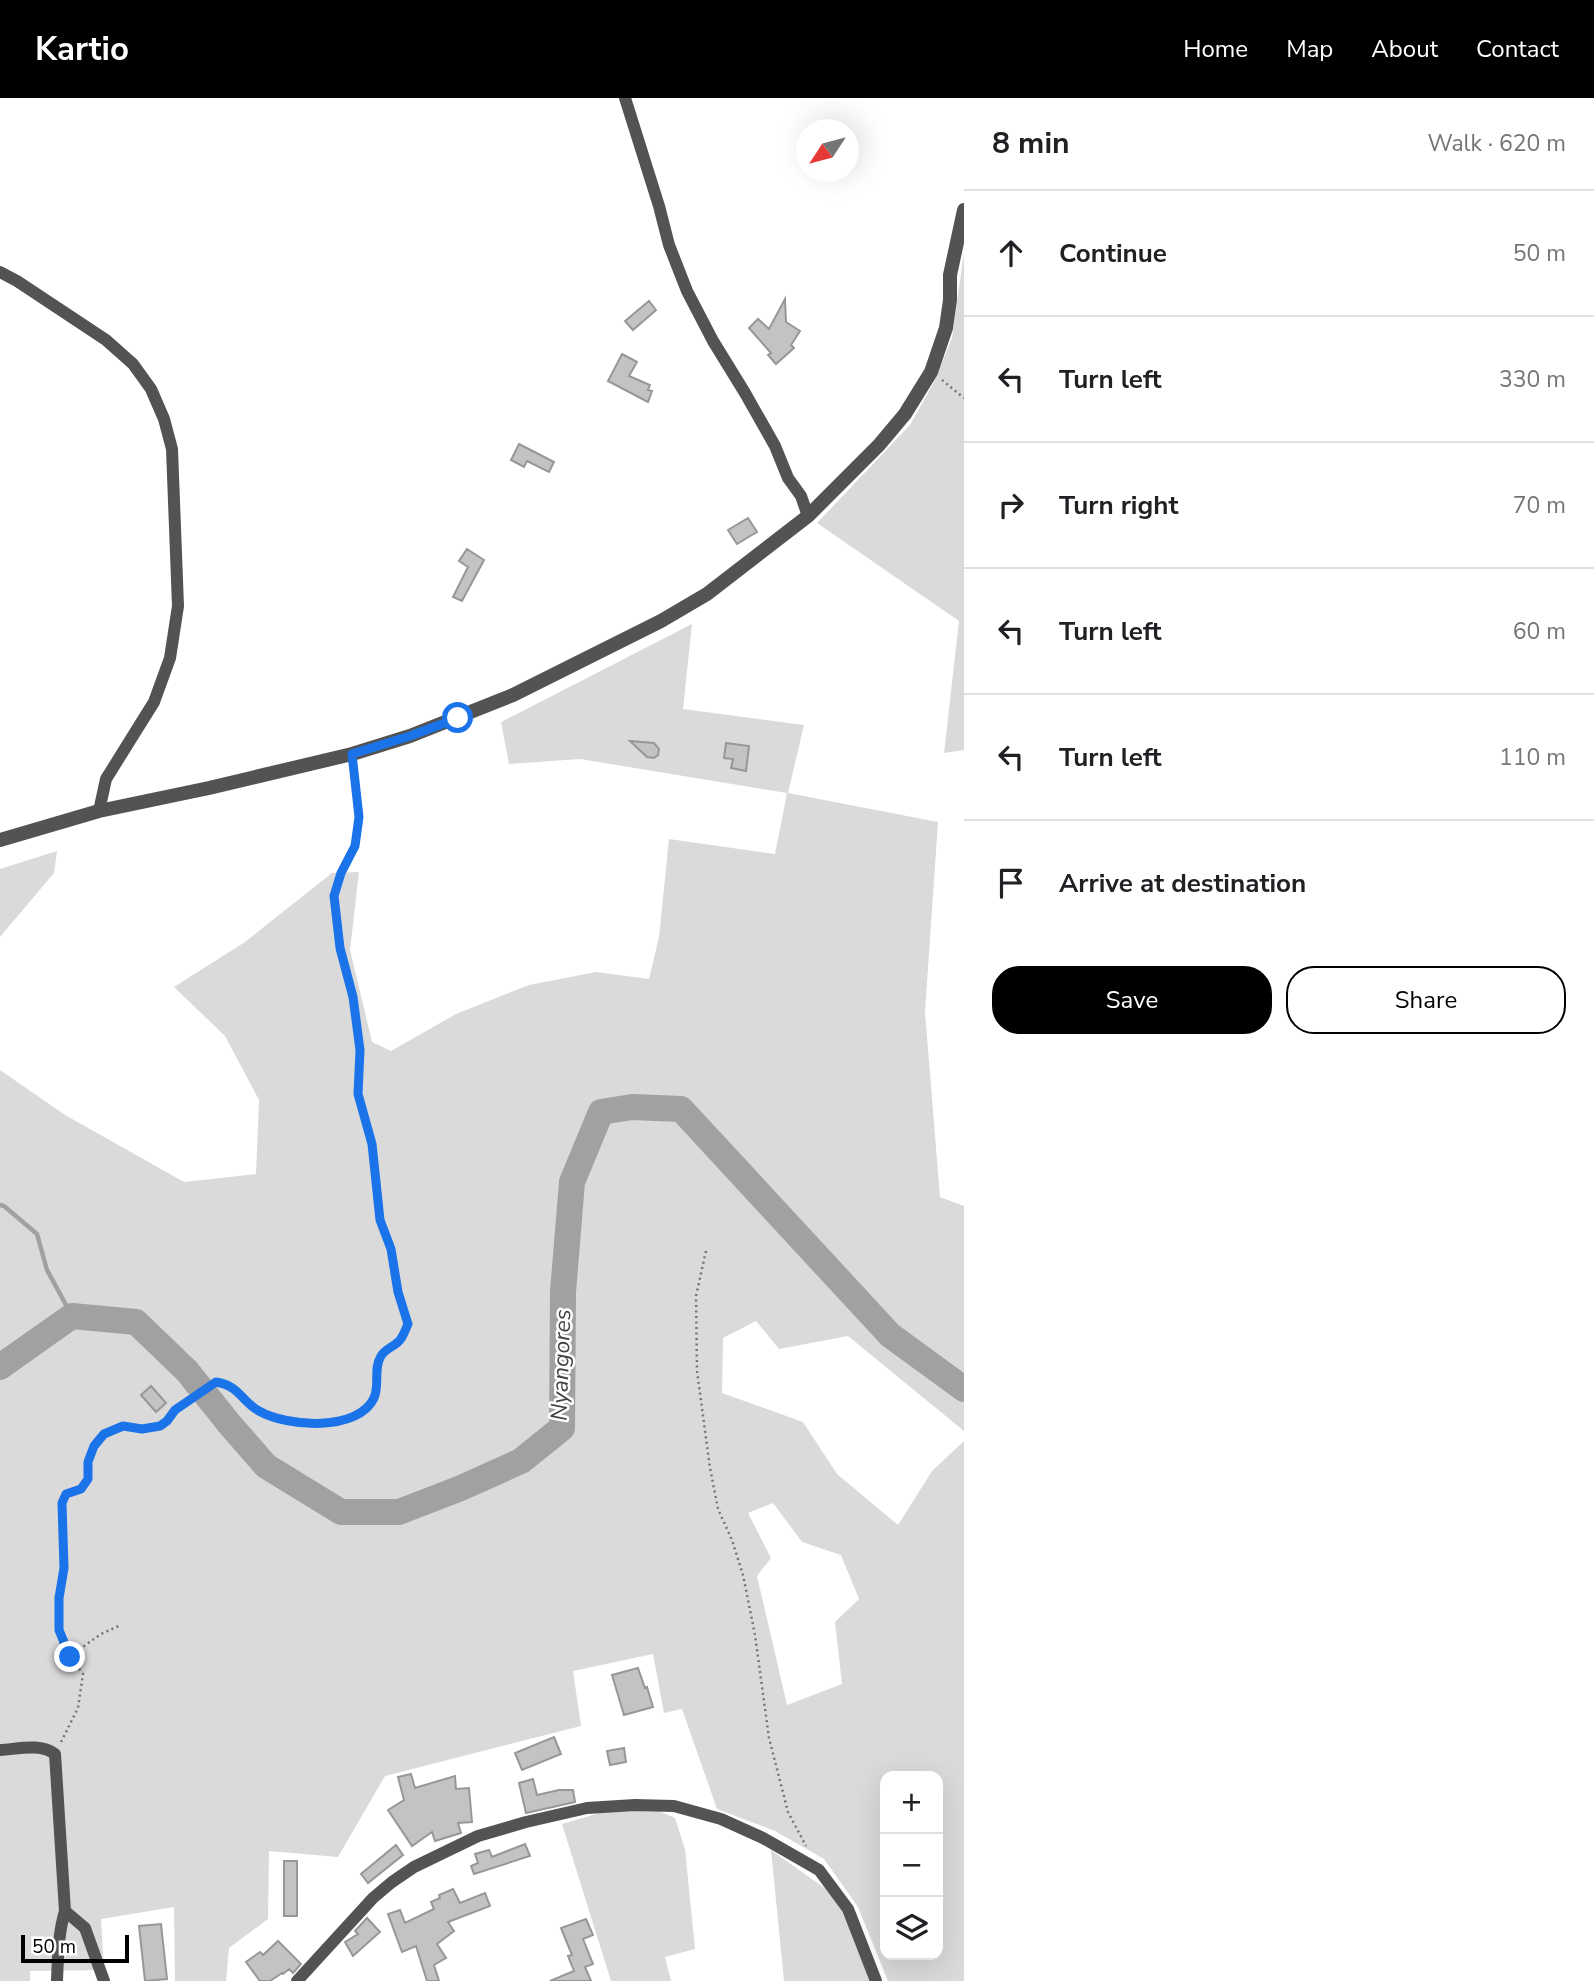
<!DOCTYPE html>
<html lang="en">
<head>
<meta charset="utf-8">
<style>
  body { margin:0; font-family:"Nunito Sans",sans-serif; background:#f6f6f6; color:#202124 }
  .controls { position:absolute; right:21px; bottom:21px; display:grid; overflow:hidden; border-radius:14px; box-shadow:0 7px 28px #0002 }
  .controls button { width:63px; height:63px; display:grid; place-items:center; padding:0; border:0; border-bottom:2px solid #e0e0e0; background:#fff; color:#202124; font:35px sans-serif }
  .compass { position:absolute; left:796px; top:21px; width:63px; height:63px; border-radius:50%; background:#fff; box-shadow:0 7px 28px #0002; rotate:234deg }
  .scale { position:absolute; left:21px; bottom:18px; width:108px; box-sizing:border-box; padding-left:7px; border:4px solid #000; border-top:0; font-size:19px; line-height:24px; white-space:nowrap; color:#000; -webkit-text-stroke:5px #fff; paint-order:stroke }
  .stop { position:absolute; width:21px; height:21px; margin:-16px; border:5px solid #1a73e8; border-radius:50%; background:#fff }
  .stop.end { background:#1a73e8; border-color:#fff; box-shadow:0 2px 7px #0008 }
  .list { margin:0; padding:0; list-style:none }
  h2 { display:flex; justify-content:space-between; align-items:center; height:91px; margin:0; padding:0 28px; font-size:30px }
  h2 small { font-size:23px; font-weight:400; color:#757577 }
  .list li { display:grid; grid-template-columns:46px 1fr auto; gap:21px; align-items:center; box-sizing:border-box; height:126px; padding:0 28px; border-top:2px solid #e0e0e0 }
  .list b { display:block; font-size:26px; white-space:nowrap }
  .list em { font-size:23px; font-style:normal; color:#757577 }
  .actions { display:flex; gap:14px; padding:21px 28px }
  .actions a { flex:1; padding:16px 0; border:2px solid #000; border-radius:28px; text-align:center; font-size:24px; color:#000 }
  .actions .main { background:#000; color:#fff }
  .icon { flex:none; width:38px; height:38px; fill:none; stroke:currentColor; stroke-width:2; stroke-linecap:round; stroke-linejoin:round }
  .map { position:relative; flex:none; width:964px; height:1883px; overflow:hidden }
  header { display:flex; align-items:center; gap:42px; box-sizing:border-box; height:98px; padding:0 35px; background:#000; color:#fff }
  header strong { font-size:33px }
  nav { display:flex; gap:38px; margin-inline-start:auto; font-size:24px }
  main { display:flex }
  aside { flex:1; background:#fff }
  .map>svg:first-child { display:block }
  .green { fill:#dadada; fill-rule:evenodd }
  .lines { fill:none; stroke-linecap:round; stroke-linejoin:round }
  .stream { stroke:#a1a1a1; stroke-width:4.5 }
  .river { stroke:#a1a1a1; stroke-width:26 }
  .building { fill:#c3c3c3; stroke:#979797; stroke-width:2 }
  .path { stroke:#757575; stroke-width:2.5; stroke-dasharray:2 3.5; stroke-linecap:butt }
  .minor { stroke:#535353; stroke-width:12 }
  .tertiary { stroke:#535353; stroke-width:14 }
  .route { stroke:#1a73e8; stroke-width:9 }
  .labels { text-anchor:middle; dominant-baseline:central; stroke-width:5; stroke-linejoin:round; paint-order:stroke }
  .water-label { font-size:23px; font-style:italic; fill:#424242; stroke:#fff }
</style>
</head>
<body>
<header>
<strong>Kartio</strong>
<nav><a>Home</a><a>Map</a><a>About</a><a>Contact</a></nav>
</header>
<main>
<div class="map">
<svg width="964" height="1883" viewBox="0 0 964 1883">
  <rect width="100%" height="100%" fill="#fff"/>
  <path class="green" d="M964 154V652L944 655 959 523 817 425 910 327 934 284 952 240Z
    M692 526 683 611 804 627 788 695 938 724 925 914 940 1099 964 1108V1333L848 1238 779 1251 756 1223 723 1240 722 1295 803 1324 837 1376 898 1427 932 1373 964 1343V1883H888L858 1809 824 1761 775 1733 717 1711 682 1611 664 1615 653 1556 573 1573 581 1628 385 1678 338 1759 269 1753 268 1821 229 1850 226 1883H175L174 1809 101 1821 104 1872 30 1873V1883H0V972L65 1017 184 1084 256 1076 259 1002 225 938 174 889 245 844 332 775 359 774 350 852 372 944 391 953 456 916 529 887 596 874 649 881 659 839 669 741 775 756 787 695 580 661 509 666 501 624ZM773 1405 802 1444 841 1457 859 1501 835 1524 842 1586 787 1607 757 1478 771 1460 748 1415ZM885 1678H938V1857H885Z
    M57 753 54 775 0 839V771Z
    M637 1704 675 1720 685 1751 695 1851 665 1859 671 1883H611L562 1726Z
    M771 1752 826 1791 843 1813 870 1883H784Z"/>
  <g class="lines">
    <path class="stream" d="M0 1107 4 1108 37 1136 47 1172 72 1218"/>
    <path class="river" d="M0 1269 72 1218 136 1224 187 1273 231 1328 266 1368 341 1414H399L461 1390 521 1363 562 1330 563 1194 572 1084 601 1014 632 1009 681 1011 890 1237 964 1291"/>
  </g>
  <path class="building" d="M785 201 786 224 800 233 791 247 794 250 776 266 768 257 771 255 749 230 758 221 769 231Z
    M649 203 656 212 633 232 625 223Z
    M622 256 637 264 629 278 650 287 648 292 652 293 648 304 608 283Z
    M519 346 554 364 549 374 527 363 524 369 511 362Z
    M748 420 757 434 737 446 728 432Z
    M467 451 484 462 462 503 453 499 468 469 459 463Z
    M630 643 654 645 659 651 658 657 654 660 647 659Z
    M726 645 749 648 746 673 731 670 733 661 724 660Z
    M151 1288 166 1305 156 1314 141 1297Z
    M638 1570 645 1590 647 1589 653 1609 624 1617 612 1577Z
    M554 1639 561 1656 522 1672 515 1655Z
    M624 1650 626 1664 610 1667 607 1653Z
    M411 1676 415 1690 455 1678 456 1691 469 1690 472 1724 458 1725 461 1735 435 1743 432 1734 412 1748 388 1712 404 1702 398 1679Z
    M533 1681 537 1697 559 1692H573L575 1704 526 1715 519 1685Z
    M525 1746 530 1758 474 1776 471 1768 478 1765 475 1756 489 1752 492 1759Z
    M396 1747 403 1757 368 1785 361 1776Z
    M284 1763H297V1818H284Z
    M453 1791 460 1805 485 1795 490 1808 448 1824 454 1833 437 1846 446 1860 434 1867 439 1883H427L416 1848 402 1854 388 1816 400 1812 405 1825 434 1811 431 1804 440 1800 439 1797Z
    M367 1820 380 1834 353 1858 345 1844 358 1836 355 1833Z
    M586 1821 593 1837 583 1841 593 1866 585 1869 591 1883H550L574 1873 568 1858 572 1857 561 1830Z
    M161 1826 167 1881 145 1883 139 1828Z
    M278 1843 301 1866 293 1875 289 1871 283 1876 282 1875 270 1883H260L246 1864 260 1854 263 1857Z"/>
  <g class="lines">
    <path class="path" d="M942 282 964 300
      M706 1153 696 1198 697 1273 710 1370 718 1411 732 1442 743 1477 755 1537 769 1640 788 1714 806 1748
      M70 1558 101 1536 121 1527
      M61 1644 78 1610 83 1576 70 1558 59 1532V1501L64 1470 62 1405 66 1396 81 1391 88 1381V1364L94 1348 105 1336 123 1328 142 1331 160 1329 167 1323 175 1312 216 1284C240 1288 241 1303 260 1313 287 1329 358 1334 374 1300 380 1287 373 1271 381 1258 385 1251 393 1249 398 1244 403 1240 405 1232 408 1225L399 1194 391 1151 380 1122 372 1046 358 996 361 952 353 899 340 850 334 798 341 775 355 748 359 718 354 670"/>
    <path class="minor" d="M625 0 659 108 669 147 687 193 713 243 745 295 775 348 788 380 801 398 808 418
      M0 174 17 183 106 242 133 266 151 291 164 321 172 351 178 508 170 560 154 604 106 681 99 713
      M0 1652C18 1651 40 1645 55 1656L65 1813C58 1836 58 1859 57 1883
      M65 1813 85 1830 104 1883
      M297 1883 373 1800 392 1784 414 1769 478 1738 526 1724 587 1710 635 1707 674 1708 721 1721 763 1740 819 1772 848 1811 876 1883"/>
    <path class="tertiary" d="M0 742 99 713 209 690 352 656 410 638 513 597 661 523 707 496 808 418 879 347 905 316 931 274 946 230 950 202V177L964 112"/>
  </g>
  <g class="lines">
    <path class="route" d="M70 1559 59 1532V1500L64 1470 62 1405 66 1396 81 1391 88 1381V1364L94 1348 104 1336 123 1328 142 1331 160 1328 167 1323 175 1312 216 1284C240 1288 241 1303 259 1313 287 1329 358 1334 374 1300 380 1287 373 1271 381 1258 385 1251 393 1249 398 1244 403 1240 405 1232 408 1226L398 1194 391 1151 380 1122 372 1046 358 996 360 952 353 899 340 850 334 798 341 775 355 748 359 719 352 656 410 638 458 620"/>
  </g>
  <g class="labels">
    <g class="water-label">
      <text transform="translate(561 1267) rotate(-88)">Nyangores</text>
    </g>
  </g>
</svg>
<div class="controls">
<button>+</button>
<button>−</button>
<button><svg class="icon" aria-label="layers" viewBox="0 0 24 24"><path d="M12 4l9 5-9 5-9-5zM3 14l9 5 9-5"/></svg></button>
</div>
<svg class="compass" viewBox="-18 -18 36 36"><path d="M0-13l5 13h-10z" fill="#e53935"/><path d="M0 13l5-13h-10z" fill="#757577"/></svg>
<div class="scale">50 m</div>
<div class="stop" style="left:458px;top:620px"></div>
<div class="stop end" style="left:70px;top:1559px"></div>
</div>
<aside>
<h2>8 min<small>Walk · 620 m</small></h2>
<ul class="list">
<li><svg class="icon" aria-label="ahead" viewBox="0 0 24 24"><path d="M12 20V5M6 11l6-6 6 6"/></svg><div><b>Continue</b></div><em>50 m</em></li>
<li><svg class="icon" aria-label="left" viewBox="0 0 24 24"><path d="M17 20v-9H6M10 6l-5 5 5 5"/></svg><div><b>Turn left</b></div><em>330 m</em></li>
<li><svg class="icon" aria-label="right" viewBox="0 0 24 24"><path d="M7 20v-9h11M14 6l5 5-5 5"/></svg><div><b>Turn right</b></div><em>70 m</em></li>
<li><svg class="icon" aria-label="left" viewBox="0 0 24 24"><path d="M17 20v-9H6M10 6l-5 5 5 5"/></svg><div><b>Turn left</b></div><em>60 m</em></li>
<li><svg class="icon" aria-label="left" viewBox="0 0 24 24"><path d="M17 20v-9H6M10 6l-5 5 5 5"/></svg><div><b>Turn left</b></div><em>110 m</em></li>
<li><svg class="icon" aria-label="arrive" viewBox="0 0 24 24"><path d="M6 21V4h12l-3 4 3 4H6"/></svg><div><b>Arrive at destination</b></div></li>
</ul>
<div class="actions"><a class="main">Save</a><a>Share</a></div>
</aside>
</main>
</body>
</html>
